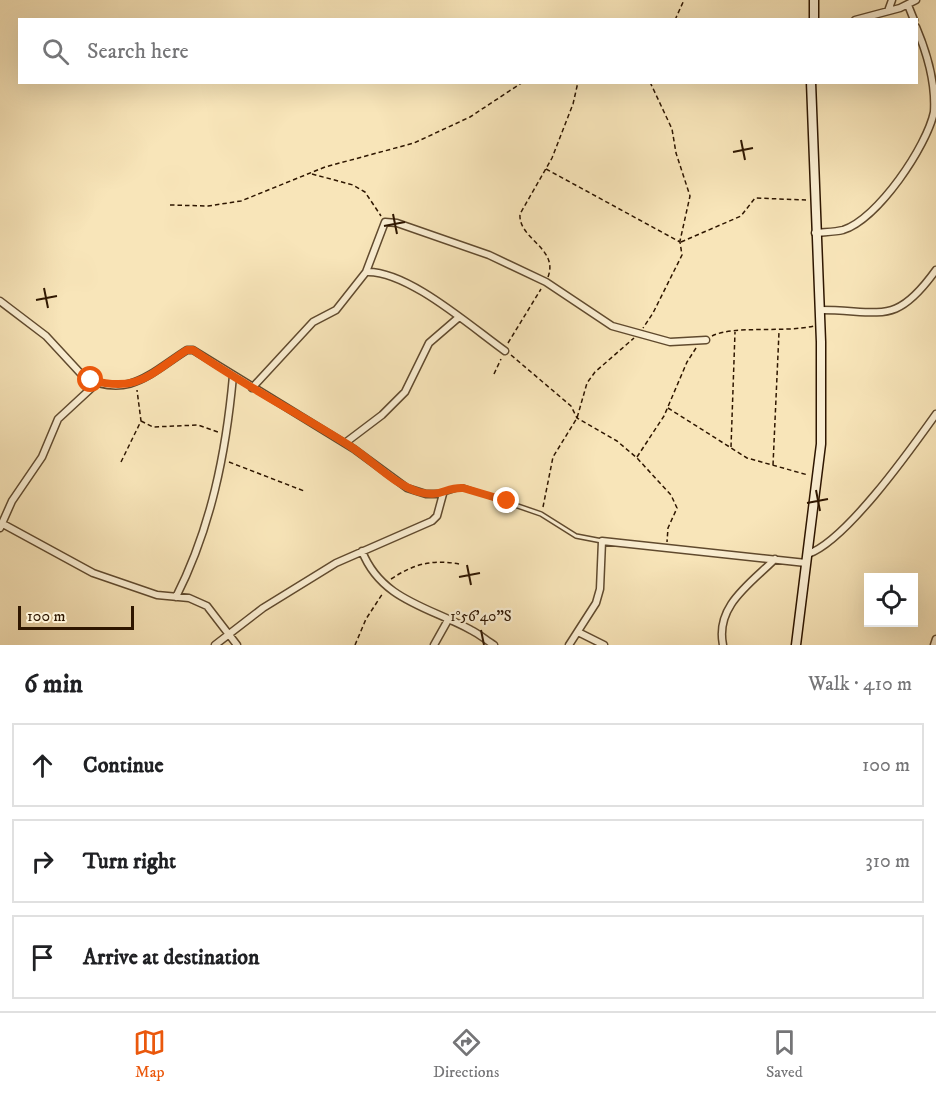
<!DOCTYPE html>
<html lang="en">
<head>
<meta charset="utf-8">
<style>
  body { margin:0; font-family:"IM FELL DW Pica",serif; background:#f2f2f2; color:#202124 }
  .controls { position:absolute; right:18px; bottom:18px; display:grid; overflow:hidden; border-radius:0px; box-shadow:0 6px 24px #0002 }
  .controls button { width:54px; height:54px; display:grid; place-items:center; padding:0; border:0; border-bottom:2px solid #e0e0e0; background:#fff; color:#202124; font:30px sans-serif }
  .scale { position:absolute; left:18px; bottom:15px; width:116px; box-sizing:border-box; padding-left:6px; border:3px solid #2e1600; border-top:0; font-size:16px; line-height:21px; white-space:nowrap; color:#2e1600; -webkit-text-stroke:4px #faeed2; paint-order:stroke }
  .stop { position:absolute; width:18px; height:18px; margin:-14px; border:4px solid #ea580c; border-radius:50%; background:#fff }
  .stop.end { background:#ea580c; border-color:#fff; box-shadow:0 2px 6px #0008 }
  .list { margin:0; padding:0; list-style:none }
  h2 { display:flex; justify-content:space-between; align-items:center; height:78px; margin:0; padding:0 24px; font-size:26px }
  h2 small { font-size:20px; font-weight:400; color:#757577 }
  .list li { display:grid; grid-template-columns:39px 1fr auto; gap:18px; align-items:center; box-sizing:border-box; height:84px; margin:0 12px 12px; padding:0 12px; border:2px solid #e0e0e0; border-radius:0px }
  .list b { display:block; font-size:22px; white-space:nowrap }
  .list em { font-size:20px; font-style:normal; color:#757577 }
  .icon { flex:none; width:33px; height:33px; fill:none; stroke:currentColor; stroke-width:2; stroke-linecap:round; stroke-linejoin:round }
  .map { position:relative; flex:none; width:936px; height:645px; overflow:hidden }
  .search { position:absolute; background:#fff; box-shadow:0 6px 24px #0002; left:18px; right:18px; top:18px; height:66px; display:flex; align-items:center; gap:15px; box-sizing:border-box; padding:0 21px; border-radius:0px; color:#757577; font-size:22px }
  .sheet { height:366px; background:#fff }
  nav { display:flex; justify-content:space-around; align-items:center; box-sizing:border-box; height:84px; border-top:2px solid #e0e0e0; background:#fff; font-size:16px; color:#757577 }
  nav a { display:grid; justify-items:center; gap:3px }
  nav .on { color:#ea580c }
  .map>svg:first-child { display:block }
  .lines { fill:none; stroke-linecap:round; stroke-linejoin:round }
  .lane-casing { stroke:#604a2e; stroke-width:6 }
  .street-casing { stroke:#604a2e; stroke-width:9 }
  .secondary-casing { stroke:#2e1600; stroke-width:11 }
  .path { stroke:#2e1600; stroke-width:1.5; stroke-dasharray:4.5 3; stroke-linecap:butt }
  .lane { stroke:#faeed2; stroke-width:3 }
  .street { stroke:#faeed2; stroke-width:6 }
  .secondary { stroke:#faeed2; stroke-width:8 }
  .route { stroke:#ea580c; stroke-width:8 }
  .ticks { fill:none; stroke:#2e1600; stroke-width:2 }
  .ticks-label { font-size:15px; text-anchor:middle; fill:#2e1600; stroke:#faeed2; stroke-width:4.5; stroke-linejoin:round; paint-order:stroke }
</style>
</head>
<body>
<div class="map">
<svg width="936" height="645" viewBox="0 0 936 645">
  <rect width="100%" height="100%" fill="#f8e5b9"/>
  <filter id="stains"><feTurbulence type="fractalNoise" baseFrequency=".00333" numOctaves="4"/><feColorMatrix values="0 0 0 0 .2 0 0 0 0 .09 0 0 0 0 .02 0 0 0 .5 -.17"/></filter>
  <radialGradient id="worn" r=".72"><stop offset=".6" stop-color="#630" stop-opacity="0"/><stop offset="1" stop-color="#630" stop-opacity=".3"/></radialGradient>
  <g class="lines">
    <defs>
      <path id="lane" d="M444 493 463 487 541 514 576 536 602 541"/>
      <path id="street" d="M908 5 914 20
        M888 11 892 0
        M855 20 900 8 916 0
        M815 233C824 232 835 232 843 230 878 219 927 146 934 112 936 82 927 53 916 27
        M366 272 385 222 397 223 489 255 546 282 612 326 670 342 706 340
        M0 301 46 336 83 376C127 401 152 372 187 350H193L354 449 407 488 426 494H443L437 516 432 521 336 563 263 608 215 645
        M820 310C882 310 895 327 936 270
        M252 388 313 322 336 310 366 272C407 270 470 326 505 351
        M345 443 382 415 405 392 429 343 458 318
        M3 524 93 573 157 595 189 598 207 606 237 645
        M0 528 12 501 42 457 58 419 98 382
        M362 551C381 600 429 607 471 630 479 634 486 640 494 645
        M808 554C846 541 911 449 936 414
        M176 597C211 528 226 453 233 376
        M578 632 604 645
        M434 645 448 620
        M569 645 596 603 600 589 602 541 806 563
        M723 645C715 606 750 584 775 559
        M934 645 936 639"/>
      <path id="secondary" d="M814 20V0
        M796 645 821 444V342L811 82"/>
    </defs>
    <use href="#lane" class="lane-casing"/>
    <use href="#street" class="street-casing"/>
    <use href="#secondary" class="secondary-casing"/>
    <path class="path" d="M675 20 684 0
      M650 82 672 129 676 153 690 196 680 241
      M546 169 680 242 682 255 653 313 643 328
      M312 174 353 185 365 192 381 216
      M170 205 208 206 241 201 325 167 414 143 470 117 523 82
      M681 242 741 216 755 198 806 200
      M548 277C559 248 518 239 520 214L552 158 573 104 578 82
      M712 336C734 325 785 333 814 326
      M508 343 541 289
      M511 355 571 406 577 418 617 441 637 458 671 495 677 508 668 528 667 542
      M494 374 501 359
      M668 408 747 458 808 475
      M141 421 153 427 198 425 218 432
      M731 447 735 332
      M637 457 664 416 687 362 696 348
      M121 462 141 421 137 390
      M229 462 304 491
      M773 465 779 332
      M543 507 553 457 577 418 587 383 595 372 634 338
      M391 579C414 564 432 559 459 564
      M355 645 366 619 383 593"/>
    <use href="#lane" class="lane"/>
    <use href="#street" class="street"/>
    <use href="#secondary" class="secondary"/>
  </g>
  <g class="lines">
    <path class="route" d="M91 380C138 393 150 374 187 350H193C243 385 298 413 350 446 373 461 393 484 419 492 441 498 445 487 463 488L507 501"/>
  </g>
  <path class="ticks" d="M741 140 745 160M733 152 753 148M393 214 397 234M384 226 405 222M44 288 48 308M36 300 57 296M816 490 820 511M807 503 828 499M467 565 471 585M459 577 480 573M481 630 484 645"/>
  <g class="ticks-label">
    <text x="481" y="621">1°56'40"S</text>
  </g>
  <rect width="100%" height="100%" filter="url(#stains)"/>
  <rect width="100%" height="100%" fill="url(#worn)"/>
</svg>
<div class="controls">
<button><svg class="icon" aria-label="locate" viewBox="0 0 24 24"><circle cx="12" cy="12" r="6"/><path d="M12 2v4M12 18v4M2 12h4M18 12h4"/></svg></button>
</div>
<div class="scale">100 m</div>
<div class="stop" style="left:91px;top:380px"></div>
<div class="stop end" style="left:507px;top:501px"></div>
<div class="search"><svg class="icon" aria-label="search" viewBox="0 0 24 24"><circle cx="10" cy="10" r="6"/><path d="M15 15l6 6"/></svg>Search here</div>
</div>
<section class="sheet">
<h2>6 min<small>Walk · 410 m</small></h2>
<ul class="list">
<li><svg class="icon" aria-label="ahead" viewBox="0 0 24 24"><path d="M12 20V5M6 11l6-6 6 6"/></svg><div><b>Continue</b></div><em>100 m</em></li>
<li><svg class="icon" aria-label="right" viewBox="0 0 24 24"><path d="M7 20v-9h11M14 6l5 5-5 5"/></svg><div><b>Turn right</b></div><em>310 m</em></li>
<li><svg class="icon" aria-label="arrive" viewBox="0 0 24 24"><path d="M6 21V4h12l-3 4 3 4H6"/></svg><div><b>Arrive at destination</b></div></li>
</ul>
</section>
<nav>
<a class="on"><svg class="icon" aria-label="map" viewBox="0 0 24 24"><path d="M3 6l6-2 6 2 6-2v14l-6 2-6-2-6 2zM9 4v14M15 6v14"/></svg>Map</a>
<a><svg class="icon" aria-label="directions" viewBox="0 0 24 24"><path d="M12 3l9 9-9 9-9-9zM9 14v-3h6M13 9l2 2-2 2"/></svg>Directions</a>
<a><svg class="icon" aria-label="saved" viewBox="0 0 24 24"><path d="M7 4h10v16l-5-4-5 4z"/></svg>Saved</a>
</nav>
</body>
</html>
